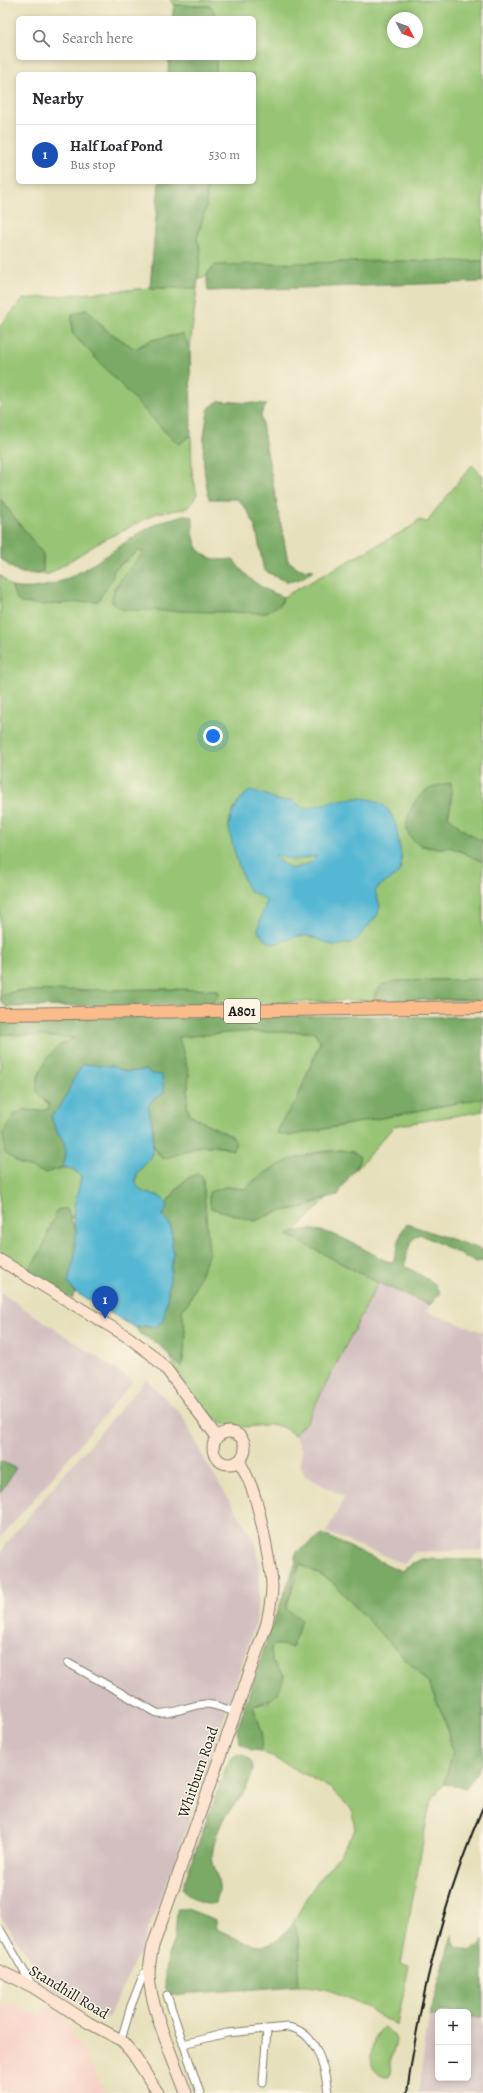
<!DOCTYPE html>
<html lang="en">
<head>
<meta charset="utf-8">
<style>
  body { margin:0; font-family:Alegreya,serif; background:#f7f7f7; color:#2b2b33 }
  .controls { position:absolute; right:12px; bottom:12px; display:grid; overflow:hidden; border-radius:6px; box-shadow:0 2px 6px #0003 }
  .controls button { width:36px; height:36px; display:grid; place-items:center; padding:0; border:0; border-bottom:1px solid #e1e1e2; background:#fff; color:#2b2b33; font:20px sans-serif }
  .compass { position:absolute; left:387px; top:12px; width:36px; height:36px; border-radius:50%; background:#fff; box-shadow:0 2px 6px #0003; rotate:131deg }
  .you { position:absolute; left:213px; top:736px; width:14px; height:14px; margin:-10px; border:3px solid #fff; border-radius:50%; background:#1a73e8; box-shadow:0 0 0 6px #1a73e833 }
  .badge { display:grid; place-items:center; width:26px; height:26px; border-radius:50%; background:#d93025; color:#fff; font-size:13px; font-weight:700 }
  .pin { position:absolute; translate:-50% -33px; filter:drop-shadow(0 1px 2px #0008) }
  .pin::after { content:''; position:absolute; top:21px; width:14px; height:12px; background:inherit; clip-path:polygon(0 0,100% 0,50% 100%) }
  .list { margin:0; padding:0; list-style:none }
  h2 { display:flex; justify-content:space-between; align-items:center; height:52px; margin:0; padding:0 16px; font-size:17px }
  h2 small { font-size:13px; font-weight:400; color:#7c7c81 }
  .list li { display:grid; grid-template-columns:26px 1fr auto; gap:12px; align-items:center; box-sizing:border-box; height:60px; padding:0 16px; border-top:1px solid #e1e1e2 }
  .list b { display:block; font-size:15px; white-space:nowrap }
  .list p { margin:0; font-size:13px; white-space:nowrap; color:#7c7c81 }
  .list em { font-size:13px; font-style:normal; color:#7c7c81 }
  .icon { flex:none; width:22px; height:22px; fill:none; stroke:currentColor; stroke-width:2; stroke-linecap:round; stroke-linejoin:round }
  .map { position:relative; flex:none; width:483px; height:2093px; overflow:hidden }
  .search { position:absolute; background:#fff; box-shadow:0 2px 6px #0003; left:16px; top:16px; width:240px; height:44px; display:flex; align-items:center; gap:10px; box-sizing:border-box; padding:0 14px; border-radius:6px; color:#7c7c81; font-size:15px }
  .panel { position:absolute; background:#fff; box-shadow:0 2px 6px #0003; left:16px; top:72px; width:240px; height:112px; border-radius:6px }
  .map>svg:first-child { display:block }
  .built { fill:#f7d1c8 }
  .industrial { fill:#d2bfc0 }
  .green { fill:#98c574; stroke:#5a7048; fill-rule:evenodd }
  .forest { fill:#7aaa66; stroke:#4b6341 }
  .water { fill:#54b7d3; stroke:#386a78; fill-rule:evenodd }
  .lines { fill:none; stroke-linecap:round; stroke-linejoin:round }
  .street-casing { stroke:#827e6c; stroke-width:9 }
  .secondary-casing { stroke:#827e6c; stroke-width:13 }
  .primary-casing { stroke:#827e6c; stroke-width:14 }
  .street { stroke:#fff; stroke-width:7 }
  .secondary { stroke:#fde4d1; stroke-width:11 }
  .primary { stroke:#fabc8b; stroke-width:12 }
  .rail { stroke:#1c1c1c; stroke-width:2 }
  .labels { text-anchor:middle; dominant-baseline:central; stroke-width:3; stroke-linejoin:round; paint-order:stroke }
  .shield { fill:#fcf5e5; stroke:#5f5d58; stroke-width:1 }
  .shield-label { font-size:14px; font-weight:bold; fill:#1c1c1c }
  .street-label { font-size:15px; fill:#1c1c1c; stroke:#fcf5e5 }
</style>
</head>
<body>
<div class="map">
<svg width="483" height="2093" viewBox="0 0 483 2093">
  <rect width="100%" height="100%" fill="#fcf5e5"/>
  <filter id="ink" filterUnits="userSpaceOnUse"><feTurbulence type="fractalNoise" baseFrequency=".025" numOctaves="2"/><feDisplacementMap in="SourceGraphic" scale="8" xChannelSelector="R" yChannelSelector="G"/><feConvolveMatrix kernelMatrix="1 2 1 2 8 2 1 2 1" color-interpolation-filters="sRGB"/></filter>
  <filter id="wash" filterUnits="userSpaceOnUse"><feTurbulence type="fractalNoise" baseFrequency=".012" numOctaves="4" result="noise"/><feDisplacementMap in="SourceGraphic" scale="16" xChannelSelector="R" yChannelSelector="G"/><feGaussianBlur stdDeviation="0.9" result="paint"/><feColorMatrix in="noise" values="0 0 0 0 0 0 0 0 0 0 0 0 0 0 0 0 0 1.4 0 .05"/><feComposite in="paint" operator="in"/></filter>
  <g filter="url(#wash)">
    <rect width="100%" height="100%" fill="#e7e0bc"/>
    <path class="built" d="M9 2001 39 2017 47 2006 64 2016 105 2093H0V2011Z"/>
    <path class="industrial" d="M378 1283 430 1305 426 1312 483 1332V1550L414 1552 404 1564 326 1532 345 1497 305 1476 300 1464 302 1450 294 1435 307 1421Z
      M0 1292 133 1381 0 1539V1493L16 1468 0 1461Z
      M146 1379 182 1415 205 1461 256 1543 260 1572 256 1622 176 1858 140 1951 108 2018 52 1990 0 1916V1554L14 1533Z
      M429 2017H438V2078H468V2017H483V2093H418Z"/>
    <path class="green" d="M170 0H483V261L209 271 206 277 197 278 201 250 197 239 206 207 208 182H254V74H215L217 58H254V18H217L211 6 174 5ZM393 18H417V42H393Z
      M150 288H197L190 348 181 334 151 340 135 349 106 330 87 309 72 315V333L179 444 191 435 192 472 197 494 191 505 184 509 157 513 100 542 49 574H33L43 571V554L0 499V326L23 299Z
      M472 465 483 476V842L463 830 448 816 451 803V783L421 846 438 849 451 847 483 862V979L395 981 375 993V1000L211 1004 219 995 218 990 166 989 18 991 4 994 0 997V575L12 587 15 596 112 579 114 570 138 551 144 552 113 589 281 604 283 597 414 525 418 520 428 522 431 516Z
      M240 1032H315L320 1042 295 1104 284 1117 277 1132 289 1136 483 1098V1111L394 1126 356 1170 360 1157 341 1150 316 1152 256 1179 245 1189 225 1187 211 1208 255 1221 276 1212 305 1207 328 1197 297 1229 288 1235 378 1283 307 1421 294 1435C273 1418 266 1427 242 1427 207 1427 182 1384 170 1356L182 1367 186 1337 182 1310 189 1302 209 1253 203 1180 198 1174C182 1177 177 1192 167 1202 164 1200 160 1197 156 1195 152 1194 148 1195 144 1193 126 1183 143 1164 152 1154V1143L158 1154 190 1150 201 1146H214L233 1150 231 1136 190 1115 187 1106 189 1074 178 1037Z
      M0 1034 74 1038 60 1045 42 1099 49 1104V1108L44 1111 23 1110 14 1115 45 1173C61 1168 68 1164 81 1175L80 1190 72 1219 66 1208 48 1231 47 1238 42 1249 28 1271 0 1254Z
      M300 1564 330 1580 429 1684 445 1721 453 1752 444 1784 434 1796 429 1808 401 1964 409 1966 397 2025C367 2009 334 1984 298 1986L300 1953 296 1926 292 1924 316 1883 338 1857 355 1830 352 1810 330 1788 261 1751 262 1732 253 1706 268 1703 284 1675 272 1661 271 1648 275 1644Z
      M384 2027C402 2036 395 2044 391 2059 390 2066 394 2070 389 2077 363 2079 369 2037 384 2027Z"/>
    <path class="forest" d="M174 5 211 6 217 18H172Z
      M169 58H217L215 74H168Z
      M159 182H208L206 207 197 239 201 250 197 288H150Z
      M379 261H483V282L208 291C206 278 206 273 216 265Z
      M87 309 106 330 135 349 151 340 182 334 190 348 191 435 179 444 168 435 72 333V315Z
      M219 401 267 404 261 414 264 437 288 561 300 569 314 570C292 587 286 583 264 570 257 542 260 521 237 499H209C202 465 201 442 209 408Z
      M0 499 43 554V571C22 578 17 571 0 559Z
      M184 515 193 517C192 547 199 563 233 559 246 578 261 589 283 597L281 604 265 613 124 610 112 603C109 587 134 565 144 552L138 551 114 570 112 579 98 601 42 605 20 603 15 596 12 587C66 597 110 547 154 525 163 520 174 518 184 515Z
      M451 783V803L448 816 463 830 483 842V862C473 858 463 851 452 848 447 846 442 849 437 848 409 847 399 829 413 805 421 790 435 785 451 783Z
      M483 979V1000H375V993L382 985 395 981Z
      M166 989 218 990 219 995 211 1004 6 1007 0 1000V997L4 994 18 991Z
      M331 1016 483 1017V1098L289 1136 277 1133 284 1117 295 1104 320 1043 315 1032H240L179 1037 189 1074 187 1106 190 1115 231 1136 236 1143 233 1150C223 1147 212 1144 202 1146 188 1148 176 1156 162 1159L152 1143 154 1131 148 1107 150 1102 161 1096 147 1070 127 1072 112 1066 69 1091 61 1108 51 1116C57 1140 72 1139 63 1167L45 1173 20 1164 5 1153 3 1133 14 1115 23 1110 44 1111 49 1108V1103C45 1101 40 1098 38 1093 32 1078 48 1054 60 1045 64 1042 69 1042 74 1038L0 1034V1019Z
      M341 1150 353 1152 360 1157C354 1174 345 1180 338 1195L324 1198 305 1207 276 1212 255 1221 211 1208 209 1198V1192L225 1187 245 1189C274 1161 302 1154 341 1150Z
      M198 1174 202 1176 203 1180 209 1253 189 1302 182 1310 186 1337 182 1367 158 1344 140 1334 136 1328 145 1326 156 1328 166 1307 173 1254 171 1227 162 1215 167 1207V1202C177 1192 182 1177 198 1174Z
      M66 1208 77 1233C72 1241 77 1246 75 1255 74 1264 69 1273 68 1283L75 1292 72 1299 28 1271 42 1249 57 1210Z
      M407 1224 483 1250V1261L475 1262 420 1234C408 1239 407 1254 405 1266L434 1283 440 1293 430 1305 378 1283 288 1235C316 1217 360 1248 386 1261L393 1262 402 1231Z
      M0 1461 16 1468 0 1493Z
      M322 1534 401 1571 421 1559 483 1560V1762L466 1788 444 1784 453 1752 445 1721 429 1684 330 1580 300 1564 295 1574 286 1609 301 1619 297 1634 291 1647 275 1644 271 1648 272 1661 284 1675C280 1697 273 1700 253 1706L262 1732 261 1751 251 1750 240 1743 237 1730 271 1628 296 1562V1553Z
      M238 1754C275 1762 233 1805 223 1820 220 1826 217 1834 215 1840 209 1863 215 1864 219 1885 220 1890 217 1898 216 1903 201 1907 193 1898 182 1889L225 1769 232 1757Z
      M177 1909H187L216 1920 217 1929C231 1935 253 1950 268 1945 278 1942 286 1931 292 1924L296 1926 300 1953 298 1986 167 1995 165 1984 168 1955 175 1937Z
      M452 1935 456 1947 470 1951 480 1945 483 1939V2017H468V2012H438V2017H429Z"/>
    <path class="water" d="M250 791 264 794 279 801 292 800 305 809C342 799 391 781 398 837 399 846 404 862 400 870 395 881 382 881 375 891L380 906 378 914 355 942 335 946 309 936H298L274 944 264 939 258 931C259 919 265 911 266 900 261 896 254 894 250 891 243 884 229 837 229 826 229 815 241 795 250 791ZM276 855 293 860 317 856 310 863 292 869 275 858Z
      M84 1064 112 1066 127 1072 147 1070 151 1074 162 1075 164 1093 150 1102 148 1107C153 1126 154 1132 152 1152 151 1164 126 1174 140 1189 145 1195 150 1193 157 1195 160 1197 164 1200 167 1202V1207L162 1215 171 1227 173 1254 166 1307 163 1320 156 1328 145 1326 136 1328 75 1292 68 1283C69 1273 74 1264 75 1255 77 1246 72 1241 77 1233 68 1208 78 1200 81 1176L73 1169 63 1167C72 1139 57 1140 51 1116 70 1100 68 1081 84 1064Z"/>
  </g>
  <g filter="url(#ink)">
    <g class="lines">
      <defs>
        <path id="street" d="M68 1663 157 1713C174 1715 188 1705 205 1704 215 1704 226 1709 235 1712
          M0 1929 33 1987
          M167 1995 200 2093
          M121 2040 131 2006 144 1973H149
          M183 2044 227 2033 288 2027C317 2031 325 2068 328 2093
          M263 2082 267 2029"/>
        <path id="secondary" d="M0 1260 128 1337 151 1354 167 1370 217 1437
          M213 1448a16 16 0 1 1 32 0a16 16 0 1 1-32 0Z
          M0 1971 33 1987 89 2023 121 2040 133 2054 158 2093
          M186 2093C174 2060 150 2008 149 1974 149 1965 151 1956 153 1946L267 1623C269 1611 272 1599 272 1587 272 1573 268 1559 266 1545 260 1514 255 1488 239 1461"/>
        <path id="primary" d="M0 1014 483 1007"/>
      </defs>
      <use href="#street" class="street-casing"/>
      <use href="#secondary" class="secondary-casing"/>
      <use href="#primary" class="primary-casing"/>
      <use href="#street" class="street"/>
      <use href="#secondary" class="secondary"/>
      <use href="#primary" class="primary"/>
      <path class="rail" d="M407 2093C420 1995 444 1898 483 1807"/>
    </g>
  </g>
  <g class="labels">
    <rect class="shield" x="224" y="999" width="36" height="24" rx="3"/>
    <g class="shield-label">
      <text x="242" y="1011">A801</text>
    </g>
    <g class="street-label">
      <text transform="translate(198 1772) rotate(-71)">Whitburn Road</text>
      <text transform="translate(69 1992) rotate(31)">Standhill Road</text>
    </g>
  </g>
</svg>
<div class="controls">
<button>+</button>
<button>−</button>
</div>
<svg class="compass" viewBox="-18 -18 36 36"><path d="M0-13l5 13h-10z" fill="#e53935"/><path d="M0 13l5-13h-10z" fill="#7c7c81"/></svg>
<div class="you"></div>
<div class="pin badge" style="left:105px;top:1319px;background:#1a4fb4">1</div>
<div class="search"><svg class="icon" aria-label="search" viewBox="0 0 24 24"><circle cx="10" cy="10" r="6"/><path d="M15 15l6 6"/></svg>Search here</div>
<section class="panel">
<h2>Nearby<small></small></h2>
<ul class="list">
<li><span class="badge" style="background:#1a4fb4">1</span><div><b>Half Loaf Pond</b><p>Bus stop</p></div><em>530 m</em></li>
</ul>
</section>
</div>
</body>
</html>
